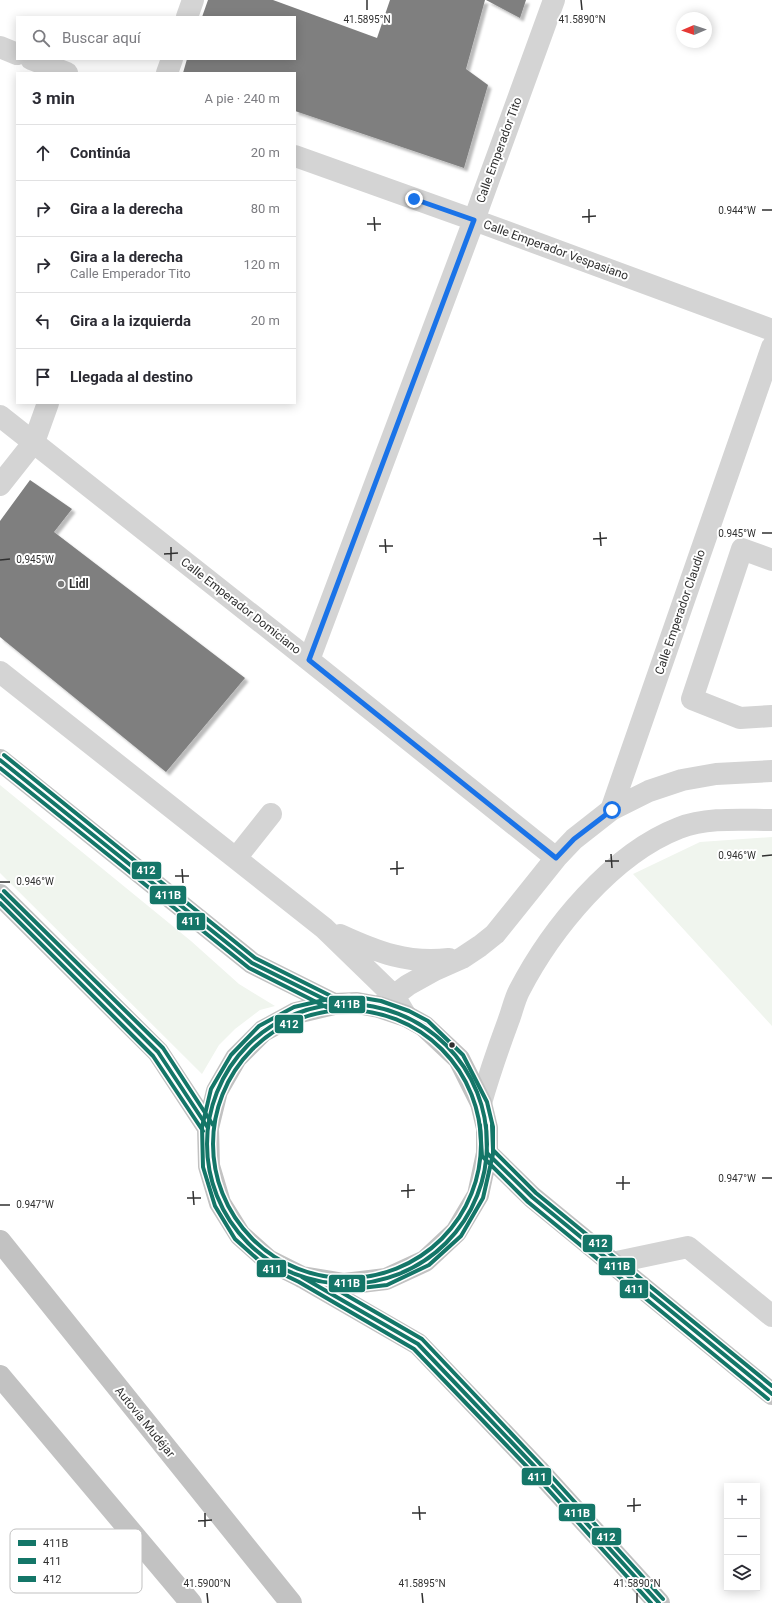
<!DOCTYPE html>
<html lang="es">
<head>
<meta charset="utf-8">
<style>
  body { margin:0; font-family:Roboto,sans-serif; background:#f2f2f3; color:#2b2b33 }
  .controls { position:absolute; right:12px; bottom:12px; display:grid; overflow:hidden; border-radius:0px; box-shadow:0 2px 10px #0003 }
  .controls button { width:36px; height:36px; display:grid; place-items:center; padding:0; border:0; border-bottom:1px solid #e1e1e2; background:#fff; color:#2b2b33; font:20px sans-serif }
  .compass { position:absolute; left:676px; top:12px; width:36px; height:36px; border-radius:50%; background:#fff; box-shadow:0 2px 10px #0003; rotate:268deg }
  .stop { position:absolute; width:12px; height:12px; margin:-9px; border:3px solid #1a73e8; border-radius:50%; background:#fff }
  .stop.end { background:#1a73e8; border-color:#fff; box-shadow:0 1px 4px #0008 }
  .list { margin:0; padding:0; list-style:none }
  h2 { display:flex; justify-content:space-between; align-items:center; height:52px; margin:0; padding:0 16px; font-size:17px }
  h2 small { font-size:13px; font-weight:400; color:#7c7c81 }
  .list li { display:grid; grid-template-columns:26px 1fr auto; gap:12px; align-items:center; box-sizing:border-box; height:56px; padding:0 16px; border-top:1px solid #e1e1e2 }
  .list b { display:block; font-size:15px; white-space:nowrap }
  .list p { margin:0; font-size:13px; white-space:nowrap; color:#7c7c81 }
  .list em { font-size:13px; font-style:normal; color:#7c7c81 }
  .icon { flex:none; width:22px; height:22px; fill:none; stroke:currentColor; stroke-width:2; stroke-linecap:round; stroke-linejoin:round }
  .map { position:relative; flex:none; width:772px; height:1603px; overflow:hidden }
  .search { position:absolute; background:#fff; box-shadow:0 2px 10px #0003; left:16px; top:16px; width:280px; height:44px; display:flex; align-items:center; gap:10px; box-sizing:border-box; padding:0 14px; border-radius:0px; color:#7c7c81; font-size:15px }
  .panel { position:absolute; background:#fff; box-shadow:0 2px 10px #0003; left:16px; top:72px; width:280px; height:332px; border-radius:0px }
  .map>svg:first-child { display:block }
  .green { fill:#f0f5ee }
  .building { fill:#7f7f7f; filter:url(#shadow) }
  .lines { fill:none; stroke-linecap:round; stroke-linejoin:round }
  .minor { stroke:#d4d4d4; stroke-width:22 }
  .highway { stroke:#c2c2c2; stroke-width:22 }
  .bus-1-casing { stroke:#fff; stroke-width:7 }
  .bus-2-casing { stroke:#fff; stroke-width:7 }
  .bus-3-casing { stroke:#fff; stroke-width:7 }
  .bus-1 { stroke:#147668; stroke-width:4 }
  .bus-2 { stroke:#147668; stroke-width:4 }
  .bus-3 { stroke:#147668; stroke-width:4 }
  .route { stroke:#1a73e8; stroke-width:5 }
  .ticks { fill:none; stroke:#303030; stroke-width:1.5 }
  .poi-dot { fill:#787878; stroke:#fff; stroke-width:1.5 }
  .bus-dot { fill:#303030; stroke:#fff; stroke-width:1.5 }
  .labels { text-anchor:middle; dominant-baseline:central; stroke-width:4; stroke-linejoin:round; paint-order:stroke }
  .street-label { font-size:12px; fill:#303030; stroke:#fff }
  .poi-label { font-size:12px; font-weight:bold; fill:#303030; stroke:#fff; text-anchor:start }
  .key { fill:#fff; stroke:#c1c1c1; stroke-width:1 }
  .key-label { font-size:11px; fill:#303030 }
  .ticks-label { font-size:10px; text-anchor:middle; fill:#303030; stroke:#fff; stroke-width:4; stroke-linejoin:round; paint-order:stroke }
  .line-badge { stroke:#fff; stroke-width:1.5 }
  .badge-label { font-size:11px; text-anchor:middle; font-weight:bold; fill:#fff }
</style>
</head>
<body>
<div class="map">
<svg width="772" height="1603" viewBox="0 0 772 1603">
  <defs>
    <filter id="shadow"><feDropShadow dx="3.5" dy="3.5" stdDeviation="1" flood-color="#0004"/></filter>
  </defs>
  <rect width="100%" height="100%" fill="#fff"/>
  <path class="green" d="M0 785 191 941 239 984 275 1006 260 1010 235 1029 219 1045 202 1074 0 873Z
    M772 837V1026L633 874 700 842Z"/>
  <path class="building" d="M208 0H273L377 38 390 0H485L466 69 488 85 464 168 295 111V73H183L187 59H295V17H202Z
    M486 0H526L520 18Z
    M30 480 72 509 54 532 245 678 166 772 0 637V521Z"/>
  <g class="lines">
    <path class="minor" d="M187 17 193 0
      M0 47 17 54
      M31 59 67 73
      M167 73 172 59
      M295 156 474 220 772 330
      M0 416 309 660 556 858
      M0 485 34 442 48 403
      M772 560 742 549 692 699 740 718 772 716
      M309 660 474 220 554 0
      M0 672 324 928 394 996 406 1016
      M611 810 772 347
      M236 858 271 814
      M340 935C377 952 408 964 449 959
      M383 1004 408 985 435 970 462 958 480 946 495 934 556 858 574 839 611 810 649 791 682 780 716 774 772 771
      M481 1103C489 1075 498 1049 508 1022 512 1012 514 1001 519 991 551 929 612 854 679 828 707 817 742 820 772 820
      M612 1263 688 1247 772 1316"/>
    <path class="highway" d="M0 760 252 963 334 1004
      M0 895 158 1052 208 1128
      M487 1153 532 1197 772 1394
      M0 1241 291 1603
      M302 1277 344 1284 386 1279 425 1261 456 1232 478 1195 487 1153V1128L481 1103 459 1059 424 1026 406 1016 379 1007 357 1003 334 1004 296 1013 263 1031 236 1058 217 1091 208 1128 209 1166 220 1203 240 1235 268 1260 302 1277 418 1344 538 1470 659 1603
      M0 1376 191 1603"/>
    <defs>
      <path id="bus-1" d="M0 760 252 963 334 1004 349 1003
        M0 895 158 1052 208 1128
        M207 1144a140 140 0 1 1 280 0a140 140 0 1 1-280 0Z
        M486 1125 487 1153 532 1197 772 1394
        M302 1277 418 1344 538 1470 659 1603"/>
      <path id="bus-2" d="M0 768 249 968 332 1010 349 1009
        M0 903 153 1056 203 1131
        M480 1125 482 1156 528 1202 768 1399
        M334 1288 344 1290 387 1285 429 1265 461 1236 483 1198 493 1154V1127L487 1102 463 1055 428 1021 409 1011 381 1001 357 997 333 998 294 1007 259 1026 231 1055 211 1089 202 1127 203 1167 215 1206 235 1239 264 1265 299 1282 414 1349 534 1474 651 1603"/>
      <path id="bus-3" d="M4 755 255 958 335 998 349 997
        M4 891 163 1048 213 1125
        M213 1144a134 134 0 1 1 268 0a134 134 0 1 1-268 0Z
        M492 1125 493 1150 536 1193 772 1386
        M334 1288 422 1339 542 1466 663 1599"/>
    </defs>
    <use href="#bus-1" class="bus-1-casing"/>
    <use href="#bus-2" class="bus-2-casing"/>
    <use href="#bus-3" class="bus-3-casing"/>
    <use href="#bus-1" class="bus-1"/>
    <use href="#bus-2" class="bus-2"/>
    <use href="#bus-3" class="bus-3"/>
  </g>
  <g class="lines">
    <path class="route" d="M414 199 474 220 309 660 556 858 574 839 612 810"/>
  </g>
  <path class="ticks" d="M367 0V10M581 0 582 10M589 209V223M762 210H772M374 217 375 231M582 217 596 216M367 224H381M600 532 601 546M762 533H772M385 539 386 553M593 539 607 538M379 546H393M171 547V561M164 554 178 553M0 560 10 559M611 854 612 868M762 856 772 855M397 861V875M605 861H619M182 869 183 883M390 869 404 868M175 876H189M0 882H10M623 1176V1190M762 1178H772M616 1183H630M408 1184V1198M193 1191 194 1205M401 1191 415 1190M187 1198H201M0 1205H10M634 1498V1512M419 1506 420 1520M627 1506 641 1505M205 1513V1527M412 1513H426M198 1521 212 1520M207 1593 208 1603M422 1593 423 1603M637 1593V1603"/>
  <circle class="poi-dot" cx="61" cy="584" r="4"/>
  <circle class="bus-dot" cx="452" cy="1045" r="3.5"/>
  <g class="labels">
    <g class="street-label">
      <text transform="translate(499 150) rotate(-70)">Calle Emperador Tito</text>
      <text transform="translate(556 250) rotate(20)">Calle Emperador Vespasiano</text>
      <text transform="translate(241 606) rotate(38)">Calle Emperador Domiciano</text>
      <text transform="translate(680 612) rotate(-71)">Calle Emperador Claudio</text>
      <text transform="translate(145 1422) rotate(51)">Autovía Mudéjar</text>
    </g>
    <g class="poi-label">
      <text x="69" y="584">Lidl</text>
    </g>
  </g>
  <rect x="10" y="1529" width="132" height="64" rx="6" class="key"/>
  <rect x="18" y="1540" width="18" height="6" fill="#147668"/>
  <rect x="18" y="1558" width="18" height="6" fill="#147668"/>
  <rect x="18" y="1576" width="18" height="6" fill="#147668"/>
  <g class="key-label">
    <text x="43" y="1547">411B</text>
    <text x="43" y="1565">411</text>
    <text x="43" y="1583">412</text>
  </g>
  <g class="ticks-label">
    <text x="367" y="23">41.5895°N</text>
    <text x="582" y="23">41.5890°N</text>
    <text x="737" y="214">0.944°W</text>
    <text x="737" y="537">0.945°W</text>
    <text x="35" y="563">0.945°W</text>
    <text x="737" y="859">0.946°W</text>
    <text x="35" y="885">0.946°W</text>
    <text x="737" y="1182">0.947°W</text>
    <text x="35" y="1208">0.947°W</text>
    <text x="207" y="1587">41.5900°N</text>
    <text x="422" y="1587">41.5895°N</text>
    <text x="637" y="1587">41.5890°N</text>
  </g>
  <g class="line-badge">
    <rect x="131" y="861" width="31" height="19" rx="4" fill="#147668"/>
    <rect x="149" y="885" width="38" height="20" rx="4" fill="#147668"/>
    <rect x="176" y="912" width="30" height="19" rx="4" fill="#147668"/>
    <rect x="328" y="995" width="38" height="19" rx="4" fill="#147668"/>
    <rect x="274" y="1014" width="30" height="20" rx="4" fill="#147668"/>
    <rect x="582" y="1234" width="31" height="19" rx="4" fill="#147668"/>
    <rect x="598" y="1257" width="38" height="19" rx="4" fill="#147668"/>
    <rect x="256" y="1259" width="31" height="19" rx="4" fill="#147668"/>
    <rect x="328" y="1274" width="38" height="19" rx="4" fill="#147668"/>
    <rect x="619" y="1279" width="30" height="20" rx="4" fill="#147668"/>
    <rect x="521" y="1467" width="31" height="19" rx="4" fill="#147668"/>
    <rect x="558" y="1503" width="38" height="19" rx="4" fill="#147668"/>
    <rect x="591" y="1527" width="31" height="19" rx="4" fill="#147668"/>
  </g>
  <g class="badge-label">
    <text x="146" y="874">412</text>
    <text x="168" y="899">411B</text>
    <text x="191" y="925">411</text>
    <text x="347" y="1008">411B</text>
    <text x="289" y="1028">412</text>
    <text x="598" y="1247">412</text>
    <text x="617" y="1270">411B</text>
    <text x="272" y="1273">411</text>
    <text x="347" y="1287">411B</text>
    <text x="634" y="1293">411</text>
    <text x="537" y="1481">411</text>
    <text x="577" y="1517">411B</text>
    <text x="606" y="1541">412</text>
  </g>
</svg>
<div class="controls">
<button>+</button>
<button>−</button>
<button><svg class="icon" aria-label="layers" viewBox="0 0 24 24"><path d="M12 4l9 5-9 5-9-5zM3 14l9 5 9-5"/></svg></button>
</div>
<svg class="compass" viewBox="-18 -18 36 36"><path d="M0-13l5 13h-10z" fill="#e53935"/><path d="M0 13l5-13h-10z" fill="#7c7c81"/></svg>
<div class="stop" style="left:612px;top:810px"></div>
<div class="stop end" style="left:414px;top:199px"></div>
<div class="search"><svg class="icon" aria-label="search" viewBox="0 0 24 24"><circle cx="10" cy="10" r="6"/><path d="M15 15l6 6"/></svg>Buscar aquí</div>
<section class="panel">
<h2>3 min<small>A pie · 240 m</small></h2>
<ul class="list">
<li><svg class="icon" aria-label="ahead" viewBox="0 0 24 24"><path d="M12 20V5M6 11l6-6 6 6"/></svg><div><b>Continúa</b></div><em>20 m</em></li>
<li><svg class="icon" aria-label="right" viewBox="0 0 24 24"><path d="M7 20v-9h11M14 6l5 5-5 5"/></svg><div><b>Gira a la derecha</b></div><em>80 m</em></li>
<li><svg class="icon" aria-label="right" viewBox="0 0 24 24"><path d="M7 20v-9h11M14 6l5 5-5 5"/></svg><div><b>Gira a la derecha</b><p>Calle Emperador Tito</p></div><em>120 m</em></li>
<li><svg class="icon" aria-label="left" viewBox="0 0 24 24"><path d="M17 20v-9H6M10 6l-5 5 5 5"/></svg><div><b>Gira a la izquierda</b></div><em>20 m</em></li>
<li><svg class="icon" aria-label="arrive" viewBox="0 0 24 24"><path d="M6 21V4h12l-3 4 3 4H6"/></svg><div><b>Llegada al destino</b></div></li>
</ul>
</section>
</div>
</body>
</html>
